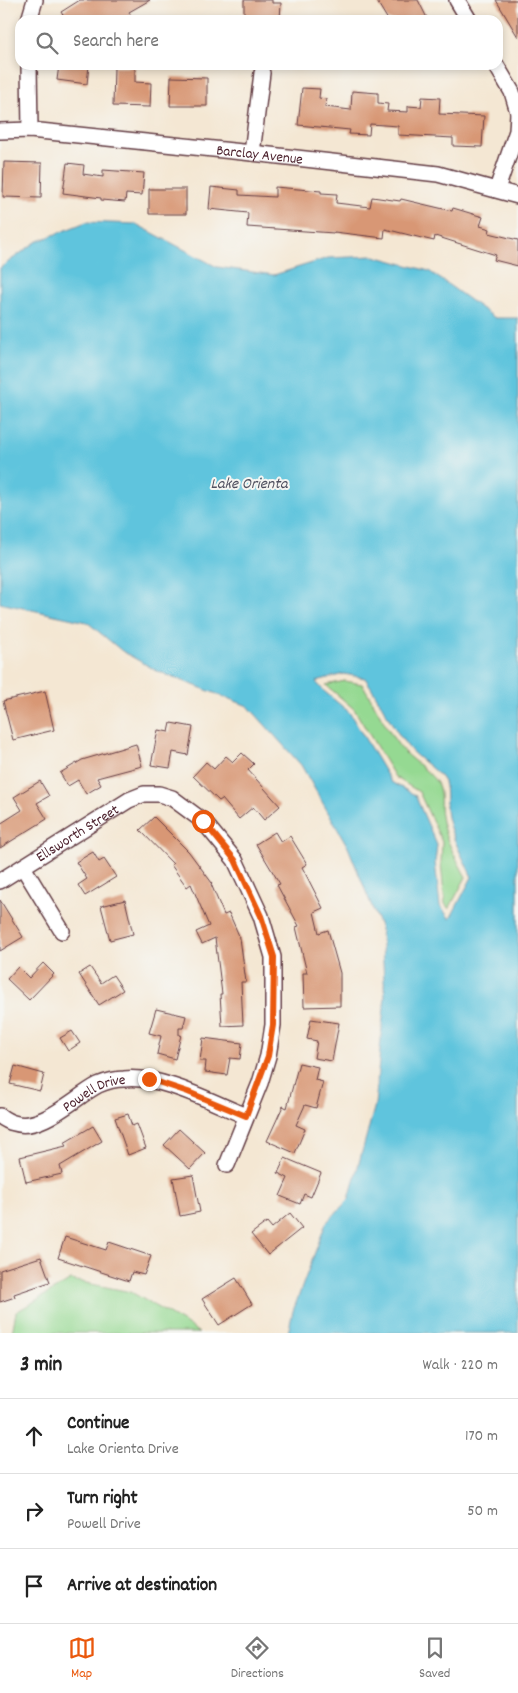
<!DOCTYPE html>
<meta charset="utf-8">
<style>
body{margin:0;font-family:Dekko,sans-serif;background:#f6f6f6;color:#222}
.stop{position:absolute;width:15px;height:15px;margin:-11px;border:4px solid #ea580c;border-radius:50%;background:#fff}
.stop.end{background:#ea580c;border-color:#fff;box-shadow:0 1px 5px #0008}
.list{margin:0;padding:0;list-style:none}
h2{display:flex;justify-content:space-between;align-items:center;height:65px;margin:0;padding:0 20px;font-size:21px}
h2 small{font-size:16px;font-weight:400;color:#767676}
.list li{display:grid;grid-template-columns:32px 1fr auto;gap:15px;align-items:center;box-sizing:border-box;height:75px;padding:0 20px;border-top:1px solid #e0e0e0}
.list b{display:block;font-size:19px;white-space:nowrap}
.list p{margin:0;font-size:16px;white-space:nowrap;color:#767676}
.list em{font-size:16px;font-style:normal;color:#767676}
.icon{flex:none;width:28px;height:28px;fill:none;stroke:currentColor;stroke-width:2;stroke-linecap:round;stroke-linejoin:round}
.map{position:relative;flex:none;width:518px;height:1333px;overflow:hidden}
.search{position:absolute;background:#fff;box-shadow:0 2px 8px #0003;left:15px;right:15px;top:15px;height:55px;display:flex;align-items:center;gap:12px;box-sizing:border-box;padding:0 18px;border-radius:15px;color:#767676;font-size:19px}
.sheet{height:290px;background:#fff}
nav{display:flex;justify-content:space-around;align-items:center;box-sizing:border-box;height:70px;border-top:1px solid #e0e0e0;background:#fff;font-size:14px;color:#767676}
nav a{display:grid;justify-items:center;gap:2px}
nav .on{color:#ea580c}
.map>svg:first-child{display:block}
.green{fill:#95d992;stroke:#707c5e}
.water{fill:#5fc4dd;stroke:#547284;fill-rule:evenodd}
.building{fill:#d89775}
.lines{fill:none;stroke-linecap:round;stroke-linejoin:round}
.street-casing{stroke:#643d44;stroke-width:18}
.street{stroke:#fff;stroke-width:15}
.route{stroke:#ea580c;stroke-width:6}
.labels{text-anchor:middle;stroke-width:4;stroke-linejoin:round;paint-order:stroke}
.street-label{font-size:15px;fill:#4a1f2b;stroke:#f6f6f2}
.water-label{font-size:16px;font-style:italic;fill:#505160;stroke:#f6f6f2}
</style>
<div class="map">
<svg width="518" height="1333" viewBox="0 0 518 1333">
<rect width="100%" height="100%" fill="#f6f6f2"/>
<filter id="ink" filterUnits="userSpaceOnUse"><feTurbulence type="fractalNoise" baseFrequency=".02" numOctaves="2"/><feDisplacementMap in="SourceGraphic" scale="10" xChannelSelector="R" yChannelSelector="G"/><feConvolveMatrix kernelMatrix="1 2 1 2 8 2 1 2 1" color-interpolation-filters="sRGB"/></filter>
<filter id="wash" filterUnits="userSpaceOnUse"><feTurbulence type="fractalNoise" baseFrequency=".0096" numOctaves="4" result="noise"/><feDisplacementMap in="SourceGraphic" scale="20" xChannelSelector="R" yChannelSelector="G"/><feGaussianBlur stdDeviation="1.12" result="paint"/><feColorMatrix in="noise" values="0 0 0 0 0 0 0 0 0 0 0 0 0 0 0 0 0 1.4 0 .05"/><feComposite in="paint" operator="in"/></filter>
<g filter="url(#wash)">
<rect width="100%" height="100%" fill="#f4e7d3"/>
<path class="green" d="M345,681L362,684C377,706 387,733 405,753C413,761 434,775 438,785C442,794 439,807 441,816C444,838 456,858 466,877L449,909L445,904L443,884L441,863L442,842L419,792L395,777L354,709L326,685Z
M71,1280L131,1292L191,1327L199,1333H12L16,1312Z"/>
<path class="water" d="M86,222L136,224L217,267L274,275L328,258L374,256L429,271L495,318H518V1333H288L293,1311L326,1223L349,1199L375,1105L385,996L381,929L348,847L301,765L248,706L157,671L122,651L87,622L0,603V268L36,242ZM344,674L365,678C381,701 391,726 408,747C416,758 439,771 444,782C447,791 445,807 447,817C452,838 463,858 472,877L450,919L440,906L435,862L437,845L415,795L391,782L349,712L325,692L316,682L320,680Z"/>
<g id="blocks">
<path class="building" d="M80,0H150L129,12L131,16L126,20H66L61,12Z
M244,0H272V3H281L280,20H244Z
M376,0H418L428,20H388Z
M496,0H518V37Z
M59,65H89L87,84L57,80Z
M114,67H135V82L151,83L150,107L113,106Z
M171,77L207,78V106H170Z
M302,88L320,89L319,98L326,99L325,107L351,110L352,91L378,93V103L388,104L387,111L408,112V106L421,107L422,97L440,98L439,114L484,116L482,147L453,146V138L398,135V126L370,124L369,135L349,134L350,130L298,125Z
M4,162L42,163L41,198L3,197Z
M67,163L84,165L83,174L103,177V170L144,173L142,195L126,194L125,202L101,200V198L63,193Z
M211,187L239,190V195L275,197V187L321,191V193L337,194L336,203L370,207L372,197L400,201L401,199L452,211L453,208L483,217L480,226L490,229L489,233L518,240V266L494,260L496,255L435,236L434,241L385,229L384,238L334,232V233L247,227L248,213L209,209Z
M149,189H186V214H149Z
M45,691L54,730L13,740L3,701Z
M171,723L193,727L188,755L173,752L170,768L151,765L158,730L169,732Z
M136,744L142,766L97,778L101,785L86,794L78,780L68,786L60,773L82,760Z
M242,753L254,764L248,770L280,806L264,820L253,807L239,819L222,799L219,801L193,776L206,762L214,769L226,756L233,762Z
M40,781L49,796L37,803L47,819L0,848V824L22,810L14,797Z
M154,817L189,852L212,883L211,884L224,915L229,913L240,938L246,982H241L243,1025L222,1026L220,994H222L215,938L202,944L196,932L209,926L191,884L187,887L171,865L173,864L140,830Z
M275,832L281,842L290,836L307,864L302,867L323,908L314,912L319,933L328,930L340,973V1006L304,1007L303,973H307L296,927L299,926L277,885L280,884L256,844Z
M93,852L99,862L104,859L116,877L85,896L78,885L87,879L76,862Z
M0,900L23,937L0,951Z
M125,900L133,934L110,940L101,906Z
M43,963L54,974L29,1000L7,979L18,967L29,978Z
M90,967L101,983L113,975L123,990L99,1005L79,974Z
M156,1009L186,1016L183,1028H179V1035H181L175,1059L157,1054L161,1036L149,1033Z
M311,1019L339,1023L332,1061L314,1058L317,1041L307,1039Z
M72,1031L80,1043L68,1051L60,1038Z
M203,1038L242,1043L240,1059L230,1058L227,1075L205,1072L206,1061H200Z
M299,1063L318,1067L315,1080L323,1082L316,1108L305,1105L296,1125L305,1129L295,1153L267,1141L283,1106L287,1108Z
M15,1066L44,1074L40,1091L10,1084Z
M128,1114L132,1126L137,1124L146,1148L128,1155L115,1118Z
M93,1126L102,1141L60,1166L62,1174L26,1182L20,1157L66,1146L64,1143Z
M179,1129L205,1153L190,1169L164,1145Z
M285,1158L321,1173L311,1197L304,1194L300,1204L280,1196L288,1178L278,1173Z
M193,1175L200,1212L180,1216L173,1178Z
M290,1213L302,1228L268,1255L251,1234L267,1222L272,1228Z
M65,1237L106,1250L109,1242L151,1256L144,1275L132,1272L129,1281L58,1258Z
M41,1257L50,1282L14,1294L15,1297L0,1302V1270Z
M236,1278L252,1304L219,1325L202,1299Z"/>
</g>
</g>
<g filter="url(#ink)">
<use href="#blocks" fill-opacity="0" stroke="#643d44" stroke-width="1"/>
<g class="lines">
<g class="street-casing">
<g id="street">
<path d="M457,0L469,20"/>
<path d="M29,20L35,0"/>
<path d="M29,65L30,130"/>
<path d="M496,65L512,92L518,112"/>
<path id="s1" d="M0,131L30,130L252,153L438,174L518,196"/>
<path d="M252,153L262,73"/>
<path d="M497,189L517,131L518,113"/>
<path d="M23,867L62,931"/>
<path id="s2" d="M0,881L129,800L144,794H159L172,798L203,821L235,860L261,916L273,957V1025L268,1056L260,1083L227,1165"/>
<path id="s3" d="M0,1116C4,1119 9,1122 14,1123C41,1132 75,1097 98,1085C105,1082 116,1079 124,1079C162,1075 211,1102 246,1116"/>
</g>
</g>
<use href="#street" class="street"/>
</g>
</g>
<g class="lines" filter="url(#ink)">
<path class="route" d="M149,1079L188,1092L246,1116L268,1056L273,1025L274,957L261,916L235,860L203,821"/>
</g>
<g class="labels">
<g class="street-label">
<text dy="5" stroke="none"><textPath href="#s1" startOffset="261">Barclay Avenue</textPath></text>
<text dy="5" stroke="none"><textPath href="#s2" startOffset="91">Ellsworth Street</textPath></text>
<text dy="5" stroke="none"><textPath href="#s3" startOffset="104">Powell Drive</textPath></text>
</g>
<g class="water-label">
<text x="249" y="488">Lake Orienta</text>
</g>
</g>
</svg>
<div class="stop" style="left:203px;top:821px"></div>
<div class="stop end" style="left:149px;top:1079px"></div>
<div class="search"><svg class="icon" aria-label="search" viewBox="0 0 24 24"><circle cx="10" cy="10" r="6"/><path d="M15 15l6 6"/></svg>Search here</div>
</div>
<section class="sheet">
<h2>3 min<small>Walk · 220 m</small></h2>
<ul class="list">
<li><svg class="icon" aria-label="ahead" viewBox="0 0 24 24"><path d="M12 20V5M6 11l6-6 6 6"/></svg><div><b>Continue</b><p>Lake Orienta Drive</p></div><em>170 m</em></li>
<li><svg class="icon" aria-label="right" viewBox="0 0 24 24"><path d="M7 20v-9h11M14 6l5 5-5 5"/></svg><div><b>Turn right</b><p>Powell Drive</p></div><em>50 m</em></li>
<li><svg class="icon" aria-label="arrive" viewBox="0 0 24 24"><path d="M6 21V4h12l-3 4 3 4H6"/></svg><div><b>Arrive at destination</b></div></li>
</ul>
</section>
<nav>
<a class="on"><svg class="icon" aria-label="map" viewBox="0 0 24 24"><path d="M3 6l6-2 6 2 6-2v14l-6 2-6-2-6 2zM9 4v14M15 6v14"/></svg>Map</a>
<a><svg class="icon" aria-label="directions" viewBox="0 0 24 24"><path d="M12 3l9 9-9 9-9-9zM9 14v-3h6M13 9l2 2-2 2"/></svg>Directions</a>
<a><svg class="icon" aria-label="saved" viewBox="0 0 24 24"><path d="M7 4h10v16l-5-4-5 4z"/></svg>Saved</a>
</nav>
